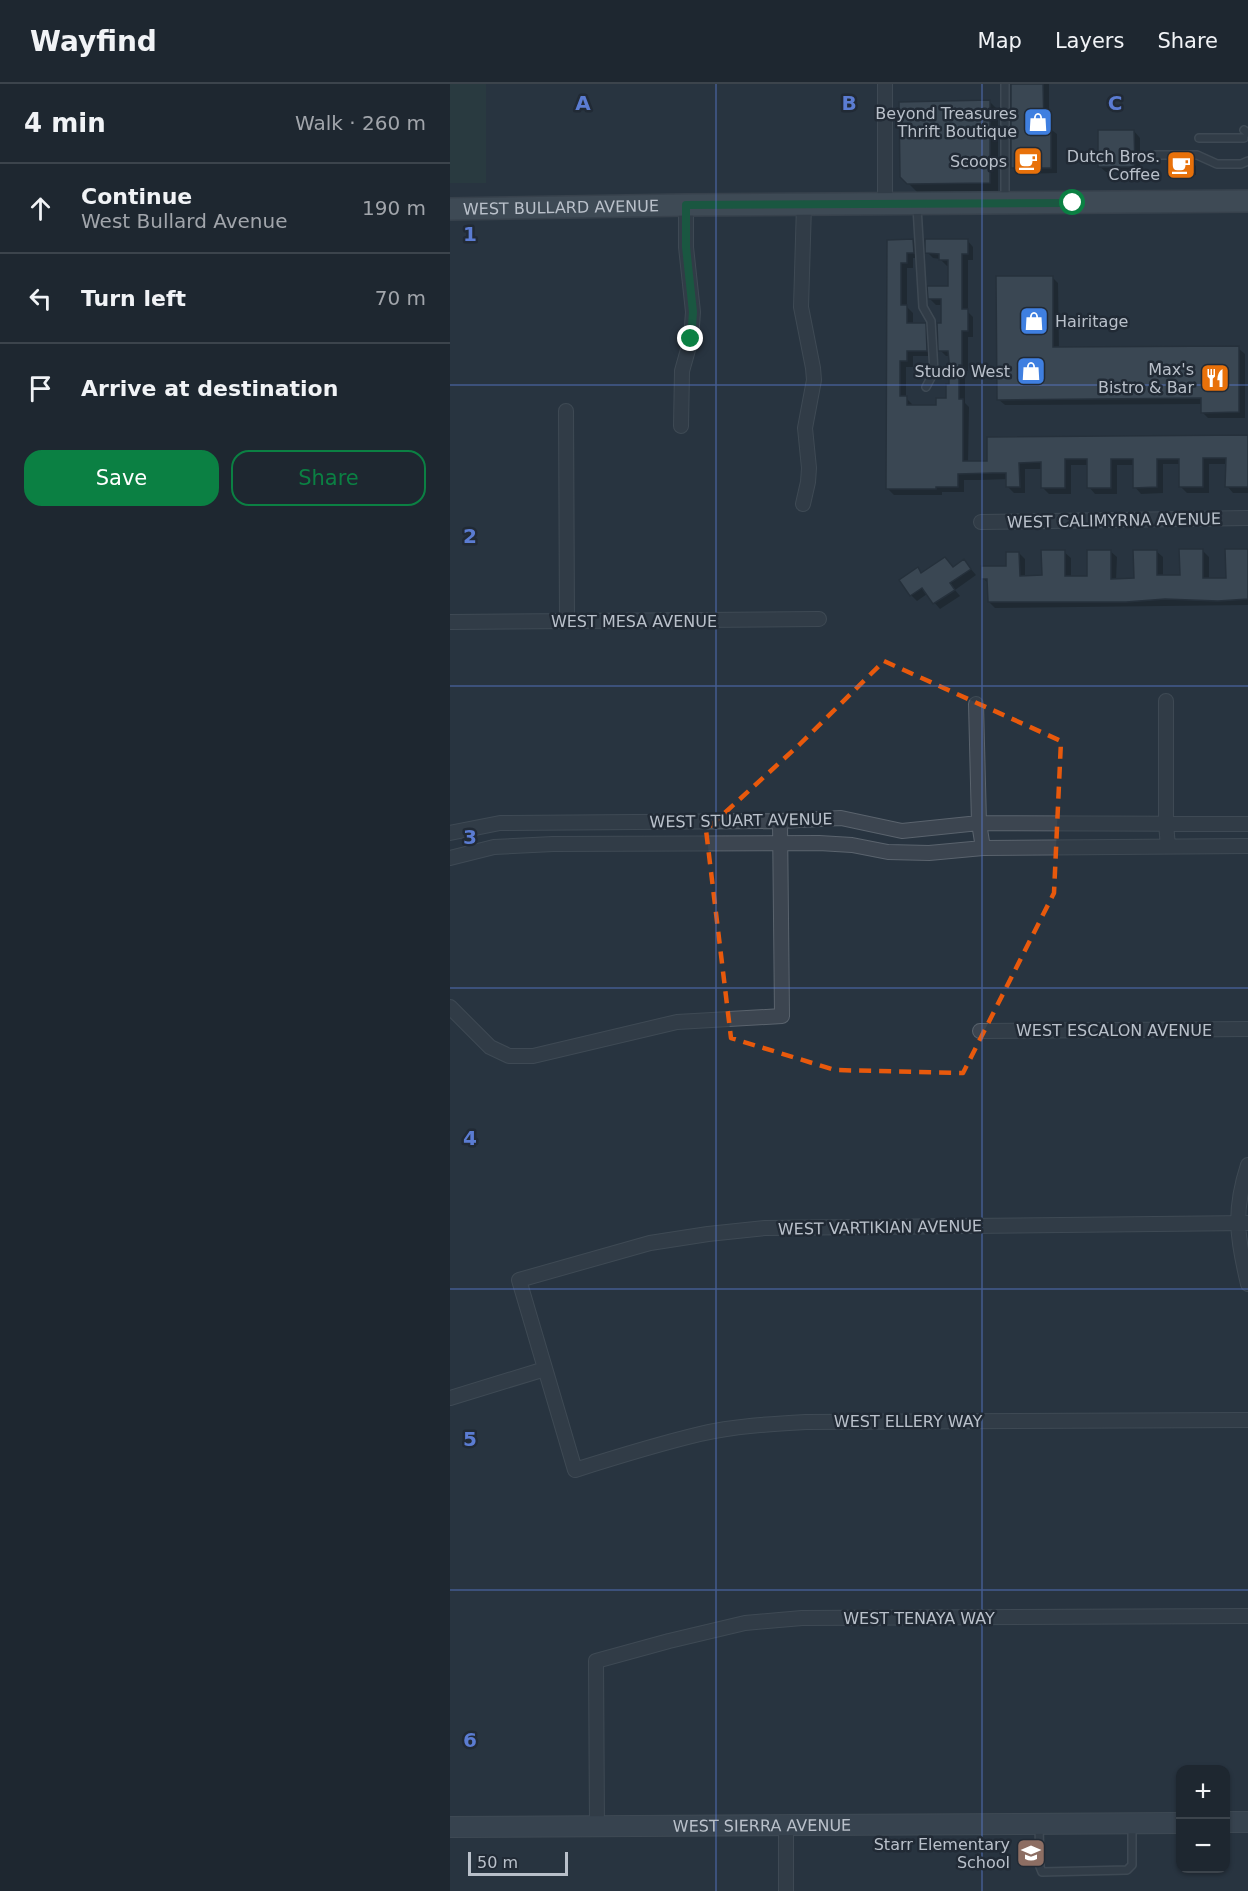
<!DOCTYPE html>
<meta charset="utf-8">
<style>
body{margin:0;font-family:"DejaVu Sans",sans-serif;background:#2b333c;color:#f1f3f6}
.controls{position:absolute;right:18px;bottom:18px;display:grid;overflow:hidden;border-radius:12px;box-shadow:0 2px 4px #0004}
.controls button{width:54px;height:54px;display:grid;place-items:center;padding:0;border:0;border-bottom:2px solid #3c444c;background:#1e2730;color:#f1f3f6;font:30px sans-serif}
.scale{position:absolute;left:18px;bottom:15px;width:100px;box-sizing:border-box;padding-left:6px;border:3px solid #b9c0ca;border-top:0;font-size:16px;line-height:21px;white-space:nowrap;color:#b9c0ca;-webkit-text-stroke:4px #212a35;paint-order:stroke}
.stop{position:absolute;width:18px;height:18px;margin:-14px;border:4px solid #0b8043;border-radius:50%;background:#fff}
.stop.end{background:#0b8043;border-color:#fff;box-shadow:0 2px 6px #0008}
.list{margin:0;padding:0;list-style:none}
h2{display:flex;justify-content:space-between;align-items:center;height:78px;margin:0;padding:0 24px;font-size:26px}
h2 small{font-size:20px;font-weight:400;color:#a1a5ab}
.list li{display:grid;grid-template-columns:39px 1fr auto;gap:18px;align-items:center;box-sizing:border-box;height:90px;padding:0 24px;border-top:2px solid #3c444c}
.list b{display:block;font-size:22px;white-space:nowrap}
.list p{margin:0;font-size:20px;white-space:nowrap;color:#a1a5ab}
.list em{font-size:20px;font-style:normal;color:#a1a5ab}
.actions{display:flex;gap:12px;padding:18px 24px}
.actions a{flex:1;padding:14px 0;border:2px solid #0b8043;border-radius:18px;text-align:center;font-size:21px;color:#0b8043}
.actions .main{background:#0b8043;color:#fff}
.icon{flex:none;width:33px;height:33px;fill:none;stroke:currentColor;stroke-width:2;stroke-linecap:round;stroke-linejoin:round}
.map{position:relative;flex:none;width:798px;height:1807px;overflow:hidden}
header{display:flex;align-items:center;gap:36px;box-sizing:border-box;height:84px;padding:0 30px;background:#1e2730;border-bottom:2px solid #3c444c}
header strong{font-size:28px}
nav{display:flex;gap:33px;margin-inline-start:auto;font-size:21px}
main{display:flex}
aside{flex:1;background:#1e2730}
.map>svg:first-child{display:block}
.green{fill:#2b4142}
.shadow{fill:#0007}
.building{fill:#515d6a;stroke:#232c37;stroke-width:1.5}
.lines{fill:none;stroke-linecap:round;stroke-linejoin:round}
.lane-casing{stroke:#5a636d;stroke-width:10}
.street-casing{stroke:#5a636d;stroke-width:16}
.secondary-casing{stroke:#5a636d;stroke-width:22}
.primary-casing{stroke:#49515c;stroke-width:24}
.lane{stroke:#3c4550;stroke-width:7}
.street{stroke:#3c4550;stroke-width:14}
.secondary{stroke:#4a5562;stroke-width:20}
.primary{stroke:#5a646f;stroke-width:21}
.route{stroke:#0b8043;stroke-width:8}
.marked{fill:none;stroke:#e8590c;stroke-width:4.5;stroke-dasharray:12 8;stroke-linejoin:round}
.grid{fill:none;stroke:#5b7cd2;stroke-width:1.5;stroke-opacity:0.55}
.labels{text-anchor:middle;stroke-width:5;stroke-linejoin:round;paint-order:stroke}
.poi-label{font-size:16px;fill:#b9c0ca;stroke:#212a35;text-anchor:end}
.street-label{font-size:16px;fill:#b9c0ca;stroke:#212a35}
.grid-label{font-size:20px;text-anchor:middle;font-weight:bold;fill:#5b7cd2;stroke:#212a35;stroke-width:5;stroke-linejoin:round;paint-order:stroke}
</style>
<header>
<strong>Wayfind</strong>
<nav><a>Map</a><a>Layers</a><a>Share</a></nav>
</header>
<main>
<aside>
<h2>4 min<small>Walk · 260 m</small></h2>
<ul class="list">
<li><svg class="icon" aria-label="ahead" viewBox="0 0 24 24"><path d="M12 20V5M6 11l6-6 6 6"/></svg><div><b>Continue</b><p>West Bullard Avenue</p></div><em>190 m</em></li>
<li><svg class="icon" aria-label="left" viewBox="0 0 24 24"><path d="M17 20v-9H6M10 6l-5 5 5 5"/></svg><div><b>Turn left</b></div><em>70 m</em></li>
<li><svg class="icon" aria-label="arrive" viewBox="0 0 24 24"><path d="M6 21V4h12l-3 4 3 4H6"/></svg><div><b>Arrive at destination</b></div></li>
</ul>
<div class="actions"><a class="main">Save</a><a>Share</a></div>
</aside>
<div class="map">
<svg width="798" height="1807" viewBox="0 0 798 1807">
<rect width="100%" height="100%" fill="#283440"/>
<path class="green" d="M0,0H36V99H0Z"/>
<path class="shadow" d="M562,0H599V44L607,50V89L569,90L562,83Z
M540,18L548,26V107L467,108L451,92Z
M684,47L690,54V88H656L649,82Z
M742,78L746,82V91H724L720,87Z
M517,156L523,163V176H518V228L523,233V253H518V287H515V319L519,323L518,378H539L798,353V409H783L777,402V380H759V409H737L731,403V380H713V409L691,410L685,403V381H667V410H645L639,403V381H621V410H599L593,404V385H575V409H564L558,403V395L530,396H514V408H492V411H444L438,405V157H463L469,164L470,174H463V184H457V223L463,229V241H475L481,248L483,272H463V283H456V314L462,320V322H487L497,316L500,301V272H496L490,266L493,221H486L480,215L499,203V182H497L490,175L483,174L477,168Z
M602,193L608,199L609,265L788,264L795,270V334H758L752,328V320L555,321L548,315Z
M798,466V521L545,524L539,518V500L533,494L558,483L569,469L575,475V493H593L614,468L621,474V493H639L660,467L667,473L666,496H685L706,467L713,473V493H731L753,467L759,473V496H777Z
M495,474L504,484L514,477L526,491L505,506L510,512L490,525L477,510L467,517L461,511L472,490Z"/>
<path class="building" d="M561,0H593L594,42H601V84H561Z
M540,16V99L457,100L450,93L449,18Z
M648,46H684L685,83H648Z
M719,77H743V88L719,87Z
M463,155L464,169H457V179H451V221H457V239H476L477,267H457V277H450V312H457V321H486V314H496V300H499V277L498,267H488L487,239H491V215H478L477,202H498V176H489V170L475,169V155H518V170H512V225H518V247H512V281H509V315H513V377H537V353L798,351V403H775L776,374H753V403H729V375H707V403L683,404V375H661V404H637V375H615V404H591V378L569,379L570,403H556V389H543L508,390V403H486V405H436L437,156Z
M546,192H603V263L789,262V328L751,329V314L547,316Z
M729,465H753V494H776L775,465H798V515L768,517L715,515L676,518H538L537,495H531V482H556V468H569L570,492L592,491L591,466H615V492H637V466H661V495L684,494L683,466H707V491H730Z
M495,473L503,483L514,475L521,485L500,499L505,506L483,520L472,504L460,512L449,496L468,483L471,489Z"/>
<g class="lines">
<g class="lane-casing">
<path id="lane" d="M555,0V117
M794,46L798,49
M749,54H794
M706,71H747L767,80H791L798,77
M467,123L473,223L481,237L484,288L476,303
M589,1742L590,1783L592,1788L677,1786L682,1781V1741"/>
</g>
<g class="street-casing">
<path id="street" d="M435,120V0
M116,327L117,537
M231,342L232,287L241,255L243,228L236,163V121
M353,420L358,398L359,384L355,344L364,296L363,284L351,223L354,121
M531,438L798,434
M0,538L369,535
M716,617V740L718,762
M526,620L529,739L533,764
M0,749L50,739L330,737L391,734L452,747L529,739L798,740
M0,774L44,763L103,760L369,759L402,761L438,768L479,769L533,764L798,762
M0,923L40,963L59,972H83L227,938L332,932L330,737
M530,947L798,945
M798,1081C783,1127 787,1154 798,1200
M798,1139L315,1144L258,1150L200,1159L69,1196L125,1386C166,1373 208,1360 250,1350C284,1342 320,1340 356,1338L798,1336
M0,1314L95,1285
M336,1742V1807
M147,1743L146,1577L219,1557L295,1539L352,1534L798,1532"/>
</g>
<g class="secondary-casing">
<g id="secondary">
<path d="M776,1738H798"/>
<path id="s1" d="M0,1743L730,1739"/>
</g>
</g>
<g class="primary-casing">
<g id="primary">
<path id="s2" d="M0,125L236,121L798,117"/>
</g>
</g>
<use href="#lane" class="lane"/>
<use href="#street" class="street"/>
<use href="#secondary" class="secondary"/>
<use href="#primary" class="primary"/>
</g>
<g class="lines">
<path class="route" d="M241,255L243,228L236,163V121L623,119"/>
</g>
<path d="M0 0H798V1807H0ZM434,577L611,657L604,809L513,989L385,986L281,954L256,746L349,661Z" fill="#283440" fill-opacity=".55" fill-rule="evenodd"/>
<path class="marked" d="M434,577L611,657L604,809L513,989L385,986L281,954L256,746L349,661Z"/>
<path class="grid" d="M266,0V1807M532,0V1807M0,301H798M0,602H798M0,904H798M0,1205H798M0,1506H798"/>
<defs>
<g id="shop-square" transform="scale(1.5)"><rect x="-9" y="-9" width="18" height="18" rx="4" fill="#3f7fe0" stroke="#212a35"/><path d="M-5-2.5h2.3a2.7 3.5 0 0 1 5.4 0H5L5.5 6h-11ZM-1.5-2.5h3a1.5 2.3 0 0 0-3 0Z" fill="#fff"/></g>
<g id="cafe-square" transform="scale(1.5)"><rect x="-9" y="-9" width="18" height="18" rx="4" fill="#e8710a" stroke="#212a35"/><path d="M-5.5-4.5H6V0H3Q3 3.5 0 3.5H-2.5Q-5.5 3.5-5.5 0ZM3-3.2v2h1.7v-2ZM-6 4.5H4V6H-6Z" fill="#fff"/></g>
<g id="restaurant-square" transform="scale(1.5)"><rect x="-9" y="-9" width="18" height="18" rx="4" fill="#e8710a" stroke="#212a35"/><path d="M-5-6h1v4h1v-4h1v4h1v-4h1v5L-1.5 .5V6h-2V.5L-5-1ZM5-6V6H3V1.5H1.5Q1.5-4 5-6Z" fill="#fff"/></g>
<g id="school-square" transform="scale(1.5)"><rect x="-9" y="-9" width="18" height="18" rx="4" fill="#8d6e63" stroke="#212a35"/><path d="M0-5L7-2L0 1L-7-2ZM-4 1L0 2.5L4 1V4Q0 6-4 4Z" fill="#fff"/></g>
</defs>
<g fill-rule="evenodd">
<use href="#shop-square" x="588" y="38"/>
<use href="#cafe-square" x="578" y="77"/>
<use href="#cafe-square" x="731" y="81"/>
<use href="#shop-square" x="584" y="237"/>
<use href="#shop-square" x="581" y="287"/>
<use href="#restaurant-square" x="765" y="294"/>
<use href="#school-square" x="581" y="1769"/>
</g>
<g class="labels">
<g class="poi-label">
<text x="567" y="35">Beyond Treasures<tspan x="567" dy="18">Thrift Boutique</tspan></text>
<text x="710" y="78">Dutch Bros.<tspan x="710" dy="18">Coffee</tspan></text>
<text x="557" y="83">Scoops</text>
<text x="605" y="243" text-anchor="start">Hairitage</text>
<text x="744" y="291">Max's<tspan x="744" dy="18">Bistro &amp; Bar</tspan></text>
<text x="560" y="293">Studio West</text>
<text x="560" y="1766">Starr Elementary<tspan x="560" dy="18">School</tspan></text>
</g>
<g class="street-label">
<text dy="6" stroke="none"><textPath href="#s2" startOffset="111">WEST BULLARD AVENUE</textPath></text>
<text transform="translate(664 436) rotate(-1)" y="6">WEST CALIMYRNA AVENUE</text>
<text x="184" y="543">WEST MESA AVENUE</text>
<text transform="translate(291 736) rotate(-1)" y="6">WEST STUART AVENUE</text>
<text x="664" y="952">WEST ESCALON AVENUE</text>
<text transform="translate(430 1143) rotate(-1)" y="6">WEST VARTIKIAN AVENUE</text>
<text x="458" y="1343">WEST ELLERY WAY</text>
<text x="469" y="1540">WEST TENAYA WAY</text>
<text dy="6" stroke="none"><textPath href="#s1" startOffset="312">WEST SIERRA AVENUE</textPath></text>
</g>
</g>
<g class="grid-label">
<text x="133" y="26">A</text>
<text x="399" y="26">B</text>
<text x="665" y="26">C</text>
<text x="20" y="157">1</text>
<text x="20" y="459">2</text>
<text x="20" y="760">3</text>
<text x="20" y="1061">4</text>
<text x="20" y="1362">5</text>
<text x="20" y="1663">6</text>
</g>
</svg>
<div class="controls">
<button>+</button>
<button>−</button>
</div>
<div class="scale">50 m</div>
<div class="stop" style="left:623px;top:119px"></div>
<div class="stop end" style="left:241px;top:255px"></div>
</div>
</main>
